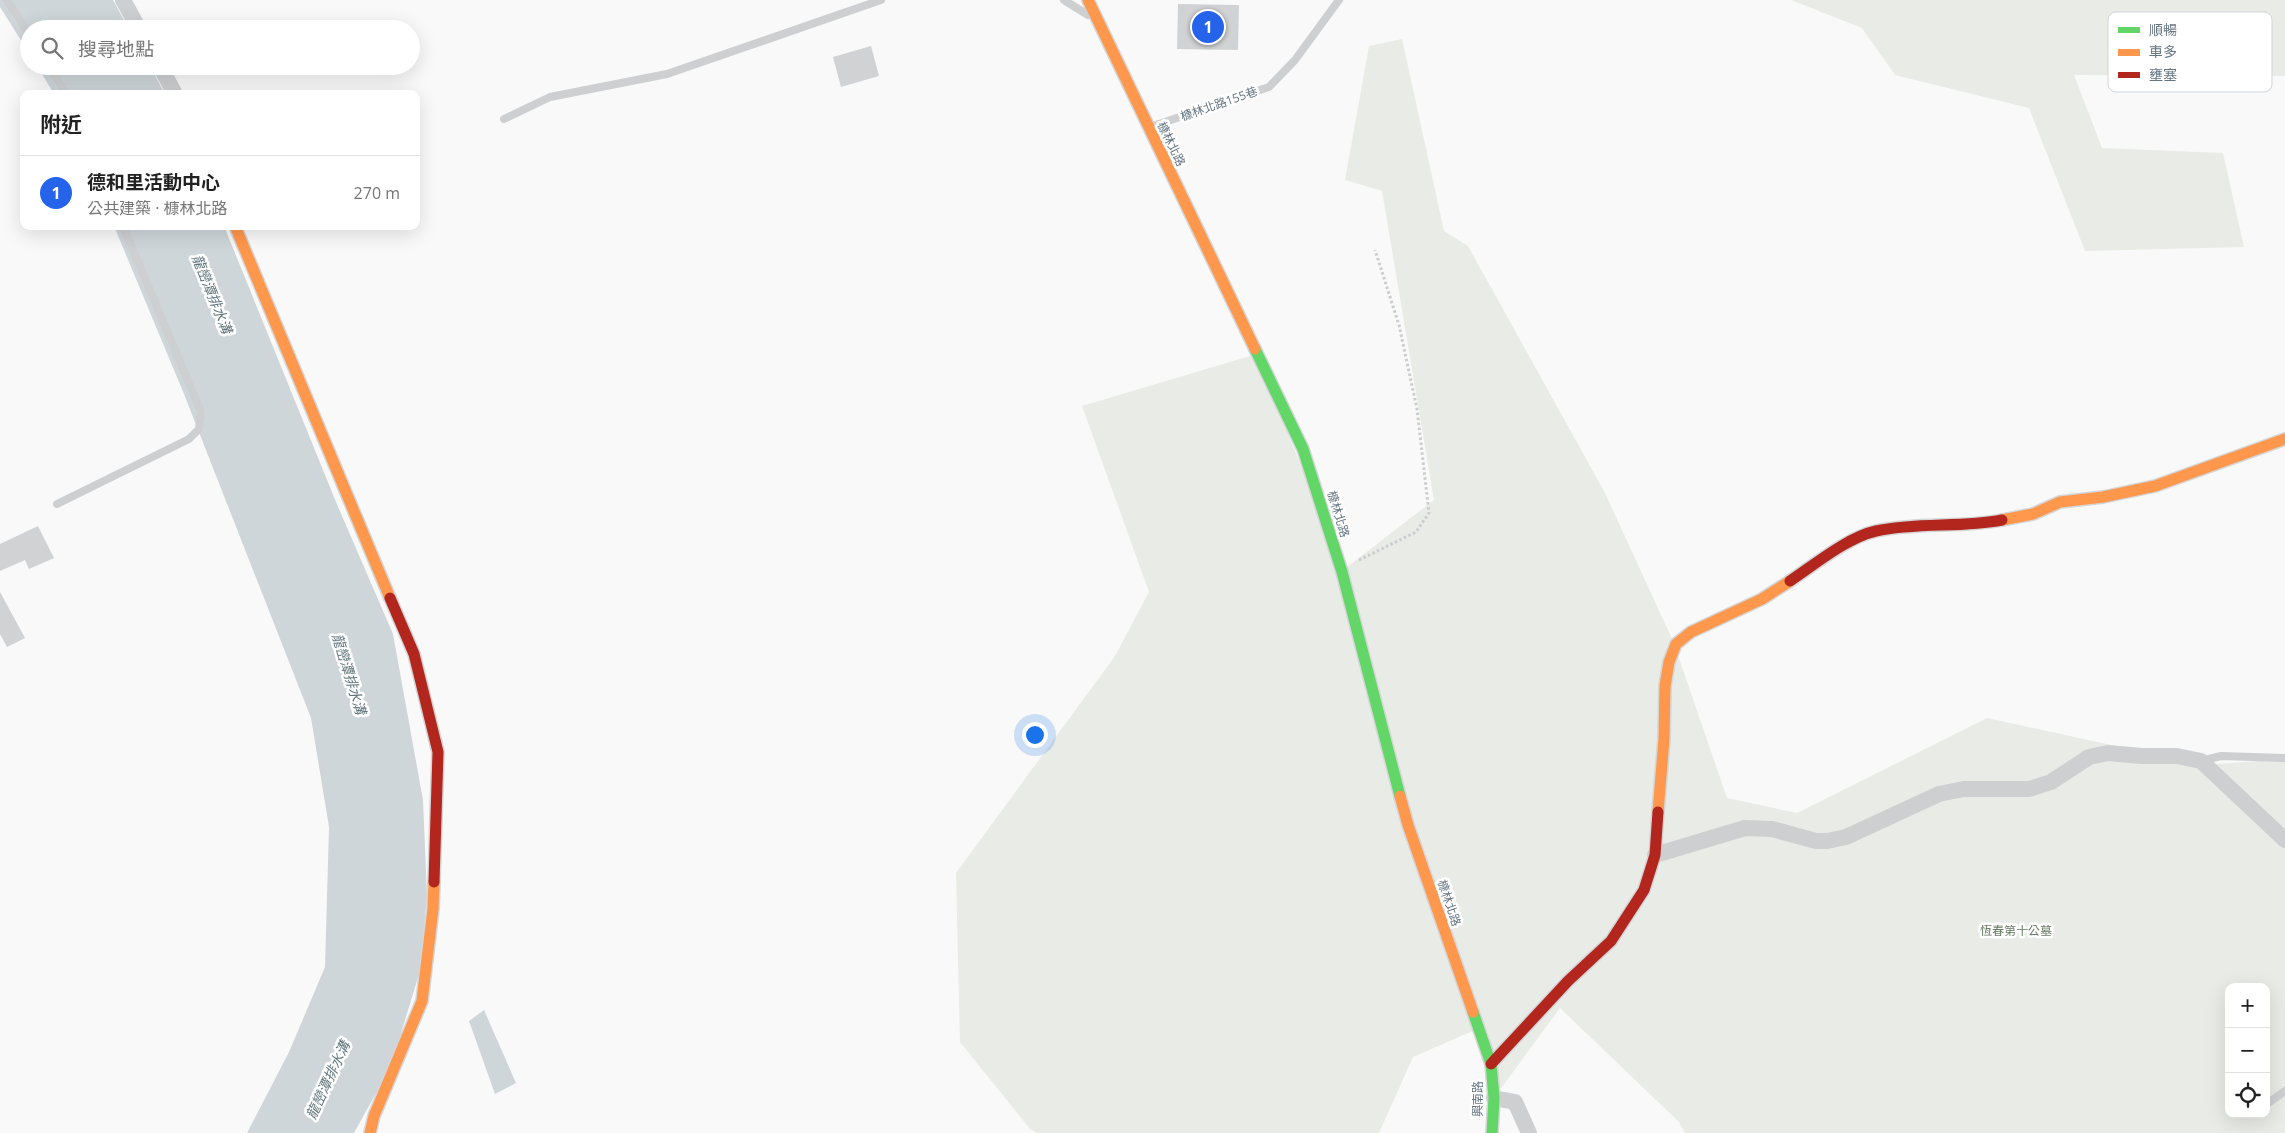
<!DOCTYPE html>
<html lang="zh-TW">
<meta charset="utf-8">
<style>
body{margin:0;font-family:"Open Sans","Noto Sans TC",sans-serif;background:#f6f6f6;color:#222}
.controls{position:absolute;right:15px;bottom:15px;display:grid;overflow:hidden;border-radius:10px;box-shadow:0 5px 20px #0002}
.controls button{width:45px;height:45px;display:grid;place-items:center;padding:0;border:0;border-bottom:1px solid #e0e0e0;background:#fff;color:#222;font:25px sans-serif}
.you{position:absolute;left:1034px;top:734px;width:18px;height:18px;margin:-12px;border:4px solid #fff;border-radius:50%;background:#1a73e8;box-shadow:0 0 0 8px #1a73e833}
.badge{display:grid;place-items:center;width:32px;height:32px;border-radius:50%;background:#2563eb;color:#fff;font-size:16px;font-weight:700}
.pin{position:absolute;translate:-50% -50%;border:2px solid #fff;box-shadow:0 1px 5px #0006}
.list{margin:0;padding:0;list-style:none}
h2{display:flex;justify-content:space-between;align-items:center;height:65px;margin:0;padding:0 20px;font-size:21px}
h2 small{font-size:16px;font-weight:400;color:#767676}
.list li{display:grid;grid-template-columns:32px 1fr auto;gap:15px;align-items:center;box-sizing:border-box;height:75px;padding:0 20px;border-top:1px solid #e0e0e0}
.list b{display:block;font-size:19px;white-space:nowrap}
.list p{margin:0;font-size:16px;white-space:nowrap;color:#767676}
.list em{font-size:16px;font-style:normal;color:#767676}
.icon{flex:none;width:28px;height:28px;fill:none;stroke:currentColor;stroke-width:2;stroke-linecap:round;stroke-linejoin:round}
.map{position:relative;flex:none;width:2285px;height:1133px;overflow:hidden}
.search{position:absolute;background:#fff;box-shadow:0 5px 20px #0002;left:20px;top:20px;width:400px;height:55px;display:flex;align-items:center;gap:12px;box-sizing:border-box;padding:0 18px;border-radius:28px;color:#767676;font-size:19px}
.panel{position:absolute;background:#fff;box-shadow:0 5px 20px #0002;left:20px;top:90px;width:400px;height:140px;border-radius:10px}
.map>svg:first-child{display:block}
.green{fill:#e8ebe6;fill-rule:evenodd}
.water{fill:#ced6d9}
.building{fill:#d0d2d3}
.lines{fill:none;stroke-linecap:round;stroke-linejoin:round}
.fast-casing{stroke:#d5d6d7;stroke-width:14}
.slow-casing{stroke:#d5d6d7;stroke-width:14}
.jam-casing{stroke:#d5d6d7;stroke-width:14}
.path{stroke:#cbcccd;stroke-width:3;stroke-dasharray:2.5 2.5;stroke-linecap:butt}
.lane{stroke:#cecfd0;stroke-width:8}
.street{stroke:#cecfd0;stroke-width:16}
.fast{stroke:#63d668;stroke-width:11}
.slow{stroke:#ff974d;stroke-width:11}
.jam{stroke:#b3261e;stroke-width:11}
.labels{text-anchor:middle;stroke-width:5;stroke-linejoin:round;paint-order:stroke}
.street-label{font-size:12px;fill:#657683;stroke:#fff}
.park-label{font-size:12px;fill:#687a64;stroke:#fff}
.water-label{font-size:14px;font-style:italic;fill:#60757c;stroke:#fff}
.key{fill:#fff;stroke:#d1d6da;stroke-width:1}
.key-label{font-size:14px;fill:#657683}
</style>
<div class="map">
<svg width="2285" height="1133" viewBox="0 0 2285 1133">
<rect width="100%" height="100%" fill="#f9f9f9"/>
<path class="green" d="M1791,0H2285V76L2074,75L2102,148L2223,153L2244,247L2085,251L2029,108L1895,75L1862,28Z
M1402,39L1444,231L1468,246L1605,493L1673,641L1727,798L1797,813L1987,718L2203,765L2285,759V1133H1685L1679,1122L1560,1008L1494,1098L1475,1030L1413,1057L1379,1133H1037L1030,1129L960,1042L956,873L1115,656L1149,592L1082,406L1257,354L1342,571L1434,500L1382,191L1345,180L1369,46ZM2229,987H2266V1114H2229Z"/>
<path class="water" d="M0,0H113L129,29H29V53L0,7Z
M37,66H150L165,94H54Z
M114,226H224L336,502L393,634L423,800L427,896L420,971L391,1066L354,1133H247L289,1052L325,967L329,827L311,718L184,394Z
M484,1010L516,1083L495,1094L469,1021Z"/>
<path class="building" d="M1178,4L1239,5L1238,50L1177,49Z
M871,46L879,76L841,87L833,57Z
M38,526L54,558L29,569L25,560L0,571V544Z
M0,592L25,638L7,647L0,634Z"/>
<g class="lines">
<g class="fast-casing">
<path id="fast" d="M1255,349L1303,449L1342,572L1400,796
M1473,1012L1491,1064L1494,1098L1492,1133"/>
</g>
<g class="slow-casing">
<path id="slow" d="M1088,0L1255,349
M235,226L390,598
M2002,520L2033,514L2060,502L2103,497L2155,486L2285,439
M1400,796L1408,825L1473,1012
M1658,812L1664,739L1665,686L1669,662L1676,644L1691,632L1762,599L1790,581
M370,1133L374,1116L422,1001L433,909L434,882"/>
</g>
<g class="jam-casing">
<path id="jam" d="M1790,581C1814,565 1848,537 1876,531C1918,522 1961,528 2002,520
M390,598L414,654L438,752L434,882
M1491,1064L1568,981L1611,941L1644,890L1655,855L1658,812"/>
</g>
<path class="path" d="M1359,560L1416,532L1429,513L1417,409L1399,325L1375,250"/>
<path class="lane" d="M7,0L29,34
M1064,0L1088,15
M49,66L66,94
M504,119L550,97L667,74L881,0
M1150,127L1269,87L1295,60L1339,0
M57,504L189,439L199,429L201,412L123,226
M2201,761L2221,756L2285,758
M2268,1103L2285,1091"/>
<path class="street" d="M123,0L139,29
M160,66L175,94
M1655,855L1745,828L1772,829L1816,841H1827L1846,837L1939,794L1964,789H2029L2051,782L2089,757L2108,753L2142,756H2177L2201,761L2285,840
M1494,1098L1515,1102L1529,1133"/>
<use href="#fast" class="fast"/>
<use href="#slow" class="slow"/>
<use href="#jam" class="jam"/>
</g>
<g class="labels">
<g class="street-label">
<text transform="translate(1219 104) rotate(-19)" y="4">槺林北路155巷</text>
<text transform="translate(1171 144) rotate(64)" y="4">槺林北路</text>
<text transform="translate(1338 514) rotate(73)" y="4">槺林北路</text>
<text transform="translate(1449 903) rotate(71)" y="4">槺林北路</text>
<text transform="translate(1478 1099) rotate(-90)" y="4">興南路</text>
</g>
<g class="park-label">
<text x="2016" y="935">恆春第十公墓</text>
</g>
<g class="water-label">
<text transform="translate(212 294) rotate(68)" y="5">龍巒潭排水溝</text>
<text transform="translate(349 674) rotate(73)" y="5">龍巒潭排水溝</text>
<text transform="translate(328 1080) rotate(-65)" y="5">龍巒潭排水溝</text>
</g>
</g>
<rect x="2108" y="12" width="164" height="80" rx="8" class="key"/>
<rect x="2118" y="27" width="22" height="6" fill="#63d668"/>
<rect x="2118" y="49" width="22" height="7" fill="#ff974d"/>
<rect x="2118" y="72" width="22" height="6" fill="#b3261e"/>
<g class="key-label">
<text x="2149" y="35">順暢</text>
<text x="2149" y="57">車多</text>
<text x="2149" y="80">壅塞</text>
</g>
</svg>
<div class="controls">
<button>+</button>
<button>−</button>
<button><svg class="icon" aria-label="locate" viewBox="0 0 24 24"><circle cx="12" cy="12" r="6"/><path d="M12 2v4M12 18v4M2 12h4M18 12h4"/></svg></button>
</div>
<div class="you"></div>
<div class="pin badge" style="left:1208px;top:27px">1</div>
<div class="search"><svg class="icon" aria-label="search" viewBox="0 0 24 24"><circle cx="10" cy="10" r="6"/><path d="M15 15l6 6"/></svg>搜尋地點</div>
<section class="panel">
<h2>附近<small></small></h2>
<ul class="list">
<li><span class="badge">1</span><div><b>德和里活動中心</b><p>公共建築 · 槺林北路</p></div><em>270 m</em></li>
</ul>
</section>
</div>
